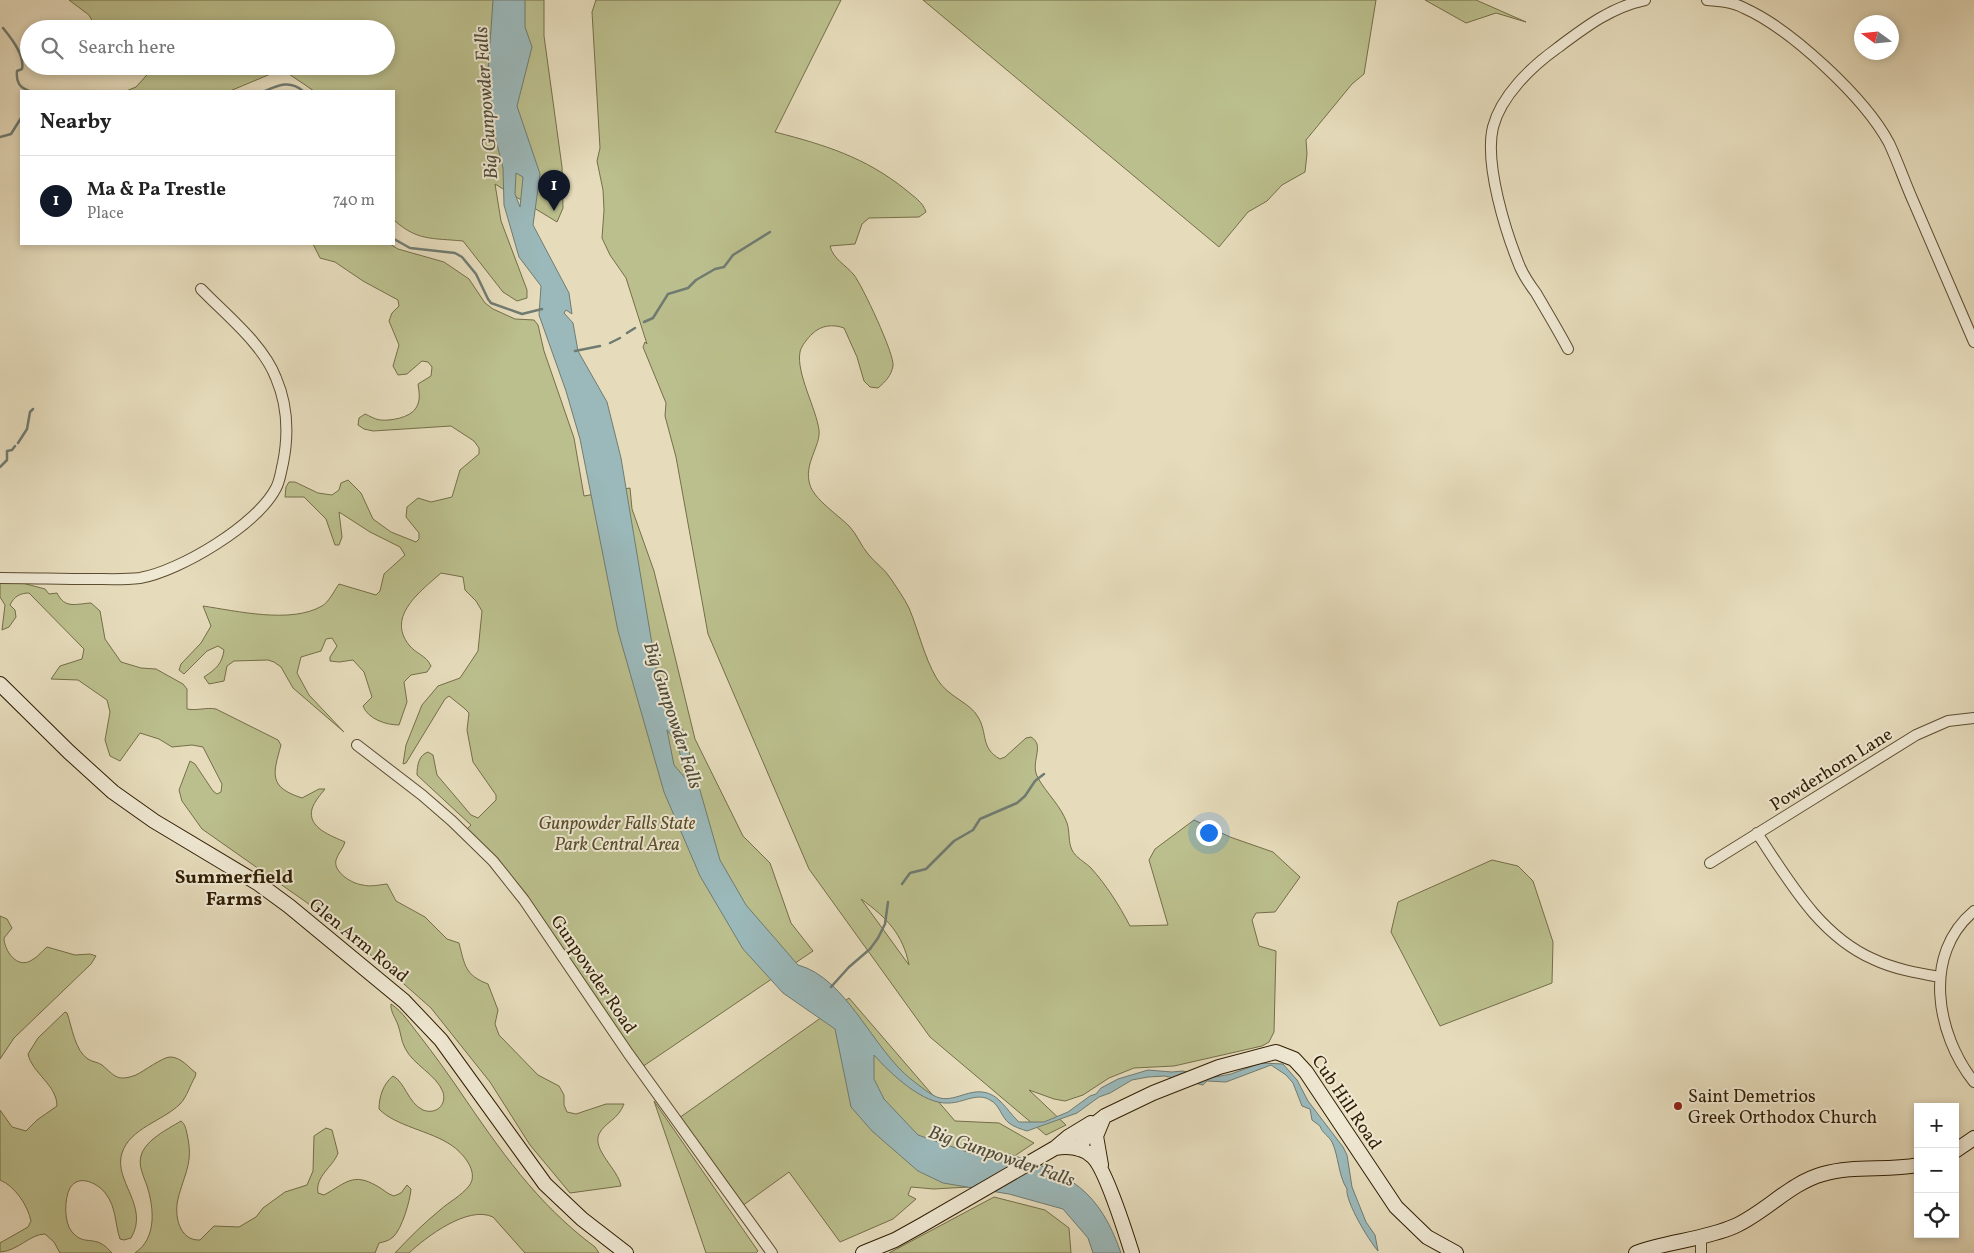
<!DOCTYPE html>
<meta charset="utf-8">
<style>
body{margin:0;font-family:Vollkorn,serif;background:#f6f6f6;color:#222}
.controls{position:absolute;right:15px;bottom:15px;display:grid;overflow:hidden;border-radius:0px;box-shadow:0 2px 8px #0003}
.controls button{width:45px;height:45px;display:grid;place-items:center;padding:0;border:0;border-bottom:1px solid #e0e0e0;background:#fff;color:#222;font:25px sans-serif}
.compass{position:absolute;left:1854px;top:15px;width:45px;height:45px;border-radius:50%;background:#fff;box-shadow:0 2px 8px #0003;rotate:285deg}
.you{position:absolute;left:1208px;top:832px;width:18px;height:18px;margin:-12px;border:4px solid #fff;border-radius:50%;background:#1a73e8;box-shadow:0 0 0 8px #1a73e833}
.badge{display:grid;place-items:center;width:32px;height:32px;border-radius:50%;background:#111827;color:#fff;font-size:16px;font-weight:700}
.pin{position:absolute;translate:-50% -41px;filter:drop-shadow(0 1px 2px #0008)}
.pin::after{content:'';position:absolute;top:26px;width:18px;height:15px;background:inherit;clip-path:polygon(0 0,100% 0,50% 100%)}
.list{margin:0;padding:0;list-style:none}
h2{display:flex;justify-content:space-between;align-items:center;height:65px;margin:0;padding:0 20px;font-size:21px}
h2 small{font-size:16px;font-weight:400;color:#767676}
.list li{display:grid;grid-template-columns:32px 1fr auto;gap:15px;align-items:center;box-sizing:border-box;height:90px;padding:0 20px;border-top:1px solid #e0e0e0}
.list b{display:block;font-size:19px;white-space:nowrap}
.list p{margin:0;font-size:16px;white-space:nowrap;color:#767676}
.list em{font-size:16px;font-style:normal;color:#767676}
.icon{flex:none;width:28px;height:28px;fill:none;stroke:currentColor;stroke-width:2;stroke-linecap:round;stroke-linejoin:round}
.map{position:relative;flex:none;width:1974px;height:1253px;overflow:hidden}
.search{position:absolute;background:#fff;box-shadow:0 2px 8px #0003;left:20px;top:20px;width:375px;height:55px;display:flex;align-items:center;gap:12px;box-sizing:border-box;padding:0 18px;border-radius:28px;color:#767676;font-size:19px}
.panel{position:absolute;background:#fff;box-shadow:0 2px 8px #0003;left:20px;top:90px;width:375px;height:155px;border-radius:0px}
.map>svg:first-child{display:block}
.green{fill:#bbbf8d;stroke:#756e48;fill-rule:evenodd}
.water{fill:#9bb9bb;stroke:#707b71;fill-rule:evenodd}
.lines{fill:none;stroke-linecap:round;stroke-linejoin:round}
.stream{stroke:#707b71;stroke-width:2.5}
.street-casing{stroke:#5d4d30;stroke-width:12}
.secondary-casing{stroke:#2f1d02;stroke-width:16}
.street{stroke:#efe8d3;stroke-width:10}
.secondary{stroke:#efe8d3;stroke-width:14}
.poi-dot{fill:#8f2418;stroke:#efe8d3;stroke-width:2}
.labels{text-anchor:middle;stroke-width:4;stroke-linejoin:round;paint-order:stroke}
.street-label{font-size:18px;fill:#2f1d02;stroke:#efe8d3}
.park-label{font-size:18px;font-style:italic;fill:#594e2c;stroke:#efe8d3}
.poi-label{font-size:18px;fill:#2f1d02;stroke:#efe8d3;text-anchor:start}
.water-label{font-size:19px;font-style:italic;fill:#4f4c3a;stroke:#efe8d3}
.neighbourhood-label{font-size:19px;font-weight:bold;fill:#2f1d02;stroke:#efe8d3}
</style>
<div class="map">
<svg width="1974" height="1253" viewBox="0 0 1974 1253">
<rect width="100%" height="100%" fill="#e6dcbc"/>
<filter id="stains"><feTurbulence type="fractalNoise" baseFrequency=".004" numOctaves="4"/><feColorMatrix values="0 0 0 0 .2 0 0 0 0 .09 0 0 0 0 .02 0 0 0 .5 -.17"/></filter>
<radialGradient id="worn" r=".72"><stop offset=".6" stop-color="#630" stop-opacity="0"/><stop offset="1" stop-color="#630" stop-opacity=".3"/></radialGradient>
<path class="green" d="M69,0H544V36L562,167L563,208L557,222L495,184L501,221L527,290V298L517,301L503,292L463,241C432,238 417,241 394,220V91H314L289,74L281,72L273,73L230,91H126L136,87L155,66H386V29H135L130,27L127,29H97L89,15Z
M596,0H841L775,132C825,145 865,157 906,190C914,197 923,202 926,212L919,217L869,218L862,224L855,244L830,246C833,259 846,265 854,275C862,285 895,355 893,366C891,376 886,381 878,388L870,387L864,381L857,357L844,328C833,324 821,325 812,334C808,338 801,346 800,352C796,373 816,408 819,430C821,446 803,464 810,485C814,499 838,515 849,526C857,534 861,546 868,554C875,563 885,569 891,579C897,588 904,598 909,608C919,632 924,657 937,679C948,697 971,703 978,717C988,733 980,748 1000,759L1005,757L1026,738L1031,737C1046,746 1029,762 1038,778C1047,794 1061,806 1067,823C1070,832 1068,842 1072,850C1075,857 1086,863 1091,868C1107,886 1119,905 1130,926L1168,925L1149,860L1155,849L1194,820L1230,837L1273,852L1300,877L1275,912L1256,913L1252,920L1259,946L1276,951L1274,1032L1269,1042L1262,1046L1174,1066L1134,1068L1109,1078L1083,1095L1065,1101L1054,1099L1029,1090L1066,1125L1046,1135L930,1037L809,869L708,634L676,457L665,416L666,403L643,347L645,342L647,344L626,278L610,255L602,238L604,210L603,190L597,161L600,148L592,12ZM861,899C886,917 903,934 909,965Z
M923,0H1376L1364,74L1352,84L1306,140L1307,154L1305,172L1282,185L1267,201L1248,212L1219,247Z
M1425,0H1476L1526,22L1496,13L1466,23Z
M313,244H390L398,249L444,262L469,279L485,303L493,309L515,319L534,320L538,325L544,351L574,438L584,496L630,488L632,509L654,571L695,739L743,836L770,863L791,923L813,951L642,1067L466,830L471,825L417,775C417,765 419,755 428,752L433,755L437,775L471,815L478,818L496,800V795L473,762L467,730L469,713L464,708L449,696L445,699L406,763L403,764L406,745L422,705L438,686L460,678L478,651L482,611L476,601L465,590L463,577L441,573C421,591 386,616 409,645C416,654 426,655 431,666L427,672L411,675L404,682L407,702L399,725C386,725 368,719 363,706L372,697L364,672L353,660L339,662L330,661V657L337,646L332,638L326,639L321,651L301,657L297,673L309,695L344,732L293,688L281,667L274,662L268,660L234,661L227,666L224,681L209,684L204,677C216,669 222,664 224,650L218,646L207,651L184,674L179,670L181,664L201,643L211,626L203,606C237,611 291,624 322,606C329,602 334,591 339,584L376,595L380,591L384,574L405,555L400,547L370,532L339,512L342,537L339,545H335L326,519L304,497H285L286,487L289,482H295L318,493L332,495L339,490L341,483L348,480L361,493L373,519L391,532L416,542L419,539V533L406,517L407,507L418,498L431,502L452,497L460,470L479,454V448L474,441L451,426L373,431L364,429L358,425L359,418L365,414C370,416 374,419 380,420C390,421 410,418 416,408C421,400 419,392 418,384L431,376L432,367L428,362L422,361L407,374L398,375L393,366L399,345L389,321L392,313L399,306L398,300L363,281L335,262L320,258Z
M15,581L45,589L49,594L57,593C65,609 75,604 91,603L100,611L105,639L121,662L141,668L156,669L183,684L187,689V709C198,711 206,707 216,709L278,740L281,745C273,774 268,787 302,798L319,789H325C321,794 314,802 312,809C307,828 332,836 345,842C343,849 338,853 336,860C333,872 352,884 363,885C370,887 379,885 387,884L396,901L425,917L447,939L459,943C465,966 465,975 488,984L498,1010L495,1024L499,1035L538,1075L559,1086L564,1095V1105L567,1112L576,1114L606,1104H624C618,1120 605,1122 599,1134C592,1150 618,1169 621,1186L570,1193L530,1145L490,1082L431,1008L378,961L306,902L202,829L182,801L179,790L190,761L195,764L213,791L217,794L221,792L222,784L203,747L192,745L172,747L159,739L140,733L120,761L110,756L105,740L110,712L107,700L78,680L51,679L60,666L82,659L84,649L29,593C21,593 14,596 10,605L15,610L16,617L9,627L2,630L5,605L0,597V582Z
M1492,860L1518,866L1533,881L1553,942L1552,983L1440,1026L1391,932L1398,902Z
M0,916L7,919L12,928L4,938C4,950 17,970 32,960C38,957 42,951 47,947L75,955L90,954L96,956L91,964L14,1038L0,1059Z
M849,998L955,1121L999,1123L1034,1143L968,1187L934,1189L911,1187L908,1195L916,1199L893,1219L840,1242L789,1172L742,1206L679,1118Z
M391,1004C402,1011 411,1025 419,1035C433,1053 446,1071 459,1090C500,1150 536,1203 595,1247L599,1253H525L493,1217C468,1205 426,1237 409,1253H395C409,1238 424,1223 440,1210C449,1202 461,1196 469,1186C480,1172 462,1152 451,1145C431,1131 395,1126 379,1109C379,1097 383,1084 393,1076C405,1082 408,1103 423,1110C436,1115 447,1105 443,1092C436,1074 413,1065 405,1048C401,1041 401,1033 398,1025C396,1019 390,1011 391,1004Z
M65,1012L67,1013C72,1027 75,1051 88,1059C92,1062 98,1062 102,1065C115,1076 117,1082 136,1075C144,1071 163,1057 170,1057C181,1057 188,1067 196,1073L195,1077C190,1085 187,1097 180,1104C163,1121 130,1128 122,1153C113,1181 150,1206 131,1238L124,1240L120,1239C115,1224 116,1207 106,1194C99,1184 79,1173 70,1188C64,1199 64,1223 72,1232C83,1244 88,1238 100,1243C105,1245 109,1250 112,1253H60L54,1242L45,1234C30,1234 18,1251 0,1252V1243L28,1227L31,1221C28,1206 15,1186 0,1180V1110L12,1127L26,1131L37,1120L57,1106C57,1085 32,1073 28,1054L38,1038Z
M654,1101L758,1251L756,1253H706Z
M181,1121C185,1124 186,1129 187,1134C194,1163 184,1174 178,1199C174,1215 179,1241 200,1240L214,1226L239,1227L256,1217L263,1208L285,1192L307,1185L313,1171L314,1136L326,1128L332,1130L338,1153C333,1167 315,1176 318,1193L324,1195C346,1183 353,1172 377,1186C383,1189 387,1194 394,1196L401,1193L407,1185L411,1189C410,1201 402,1229 393,1237C389,1241 383,1242 379,1243L375,1253H135C157,1238 154,1208 147,1186C144,1177 138,1166 141,1156C145,1140 168,1129 181,1121Z
M994,1197L1045,1210L1069,1228L1071,1253H889Z"/>
<path class="water" d="M493,0H525V27L532,47L517,106L540,174L533,225L569,293L572,314L566,310L564,313L573,323L578,351L607,402L621,458L658,680L683,731L720,860L746,905L798,965C847,978 873,1050 912,1080C919,1085 931,1096 940,1098C957,1102 973,1085 992,1095C1001,1099 1011,1115 1019,1122H1044L1068,1112L1090,1096L1096,1094L1101,1088L1118,1079L1148,1070L1172,1072L1183,1071L1210,1078L1231,1074L1261,1063L1283,1064L1297,1080L1308,1101L1343,1147L1347,1155L1352,1187L1366,1222L1375,1235L1378,1251C1369,1241 1345,1201 1347,1189C1338,1175 1339,1157 1332,1142C1329,1136 1322,1133 1320,1126L1312,1120L1310,1109L1302,1106L1293,1083L1286,1075L1271,1065L1226,1082L1207,1081L1203,1085L1165,1076L1148,1077L1132,1080L1110,1093L1099,1097L1077,1113L1027,1131C1021,1129 1014,1127 1009,1123C1001,1117 1000,1105 990,1100C977,1092 963,1103 949,1103C923,1105 890,1073 874,1055V1079L884,1099L918,1135L973,1154L1000,1159L1009,1154C1070,1174 1099,1190 1121,1253H1093L1088,1238L1063,1209L1009,1194L943,1183L918,1171L872,1131L851,1107L835,1029L783,993L743,949L700,876L664,792L618,631L580,439L566,391L539,315L541,286L519,257L504,205L503,168L489,113L488,71ZM516,173L523,177L520,207L515,194ZM667,730L678,744L685,778L674,765Z"/>
<g class="lines">
<path class="stream" d="M3,28C11,38 25,55 22,69L17,71C16,82 19,87 29,91
M265,91C279,85 290,80 303,91
M0,137L11,134L21,118
M394,239L410,248L455,253L462,257L476,274L488,299L491,303L522,314L542,309
M644,322L653,318L668,294L688,288L696,280L715,269L724,267L733,255L770,232
M627,333L635,328
M610,343L620,338
M575,351L600,346
M18,443L27,429L30,412L33,409
M0,467L7,460V451L12,450L15,446
M902,884L910,873L926,869L954,841L973,830L980,819L1017,803L1025,796L1035,781L1044,774
M831,987L849,967L870,949L878,938L885,924L888,902"/>
<g class="street-casing">
<path id="street" d="M1707,0C1720,1 1733,2 1744,8C1791,29 1865,98 1889,143C1898,162 1905,183 1914,203C1934,249 1954,295 1974,342
M1568,349C1558,330 1547,312 1536,293C1530,285 1524,276 1520,267C1506,233 1484,164 1493,127C1501,96 1531,67 1556,49C1584,28 1611,7 1645,0
M0,578C30,578 61,579 91,579C107,579 124,580 140,578C180,571 257,525 276,488C280,481 281,471 283,463C289,433 288,406 276,378C263,344 226,315 201,289
M357,745L422,795L452,821L493,861L524,900L628,1053L772,1253
M1757,833C1789,881 1819,935 1873,959C1894,969 1917,973 1940,977
M1710,863L1916,735L1948,721L1974,718
M1974,911C1922,954 1936,1034 1974,1082
M1701,1253V1237"/>
</g>
<g class="secondary-casing">
<path id="secondary" d="M0,684L69,752L113,792L154,821L259,884L289,906L404,1001L441,1040L545,1184L582,1219L626,1253
M1055,1148L1068,1137L1091,1123
M1079,1149L1091,1127L1105,1116L1153,1093L1219,1067L1276,1052L1294,1059L1306,1072L1396,1207L1427,1237L1456,1253
M1955,1151L1974,1138
M1101,1165L1096,1136L1103,1119
M863,1253L895,1240L922,1225L1055,1148C1068,1146 1082,1147 1092,1156C1105,1167 1126,1234 1132,1253
M1636,1253C1668,1241 1703,1240 1735,1226C1766,1212 1790,1183 1823,1174C1854,1165 1887,1171 1918,1165"/>
</g>
<use href="#street" class="street"/>
<use href="#secondary" class="secondary"/>
</g>
<circle class="poi-dot" cx="1678" cy="1106" r="5"/>
<g class="labels">
<g class="street-label">
<text transform="translate(1831 769) rotate(-32)" y="6">Powderhorn Lane</text>
<text transform="translate(359 940) rotate(39)" y="6">Glen Arm Road</text>
<text transform="translate(594 974) rotate(56)" y="6">Gunpowder Road</text>
<text transform="translate(1347 1102) rotate(56)" y="6">Cub Hill Road</text>
</g>
<g class="park-label">
<text x="617" y="829">Gunpowder Falls State<tspan x="617" dy="21">Park Central Area</tspan></text>
</g>
<g class="poi-label">
<text x="1688" y="1102">Saint Demetrios<tspan x="1688" dy="21">Greek Orthodox Church</tspan></text>
</g>
<g class="water-label">
<text transform="translate(485 103) rotate(-94)" y="7">Big Gunpowder Falls</text>
<text transform="translate(674 715) rotate(72)" y="7">Big Gunpowder Falls</text>
<text transform="translate(1002 1155) rotate(19)" y="7">Big Gunpowder Falls</text>
</g>
<g class="neighbourhood-label">
<text x="234" y="883">Summerfield<tspan x="234" dy="22">Farms</tspan></text>
</g>
</g>
<rect width="100%" height="100%" filter="url(#stains)"/>
<rect width="100%" height="100%" fill="url(#worn)"/>
</svg>
<div class="controls">
<button>+</button>
<button>−</button>
<button><svg class="icon" aria-label="locate" viewBox="0 0 24 24"><circle cx="12" cy="12" r="6"/><path d="M12 2v4M12 18v4M2 12h4M18 12h4"/></svg></button>
</div>
<svg class="compass" viewBox="-18 -18 36 36"><path d="M0-13l5 13h-10z" fill="#e53935"/><path d="M0 13l5-13h-10z" fill="#767676"/></svg>
<div class="you"></div>
<div class="pin badge" style="left:554px;top:211px">1</div>
<div class="search"><svg class="icon" aria-label="search" viewBox="0 0 24 24"><circle cx="10" cy="10" r="6"/><path d="M15 15l6 6"/></svg>Search here</div>
<section class="panel">
<h2>Nearby<small></small></h2>
<ul class="list">
<li><span class="badge">1</span><div><b>Ma &amp; Pa Trestle</b><p>Place</p></div><em>740 m</em></li>
</ul>
</section>
</div>
